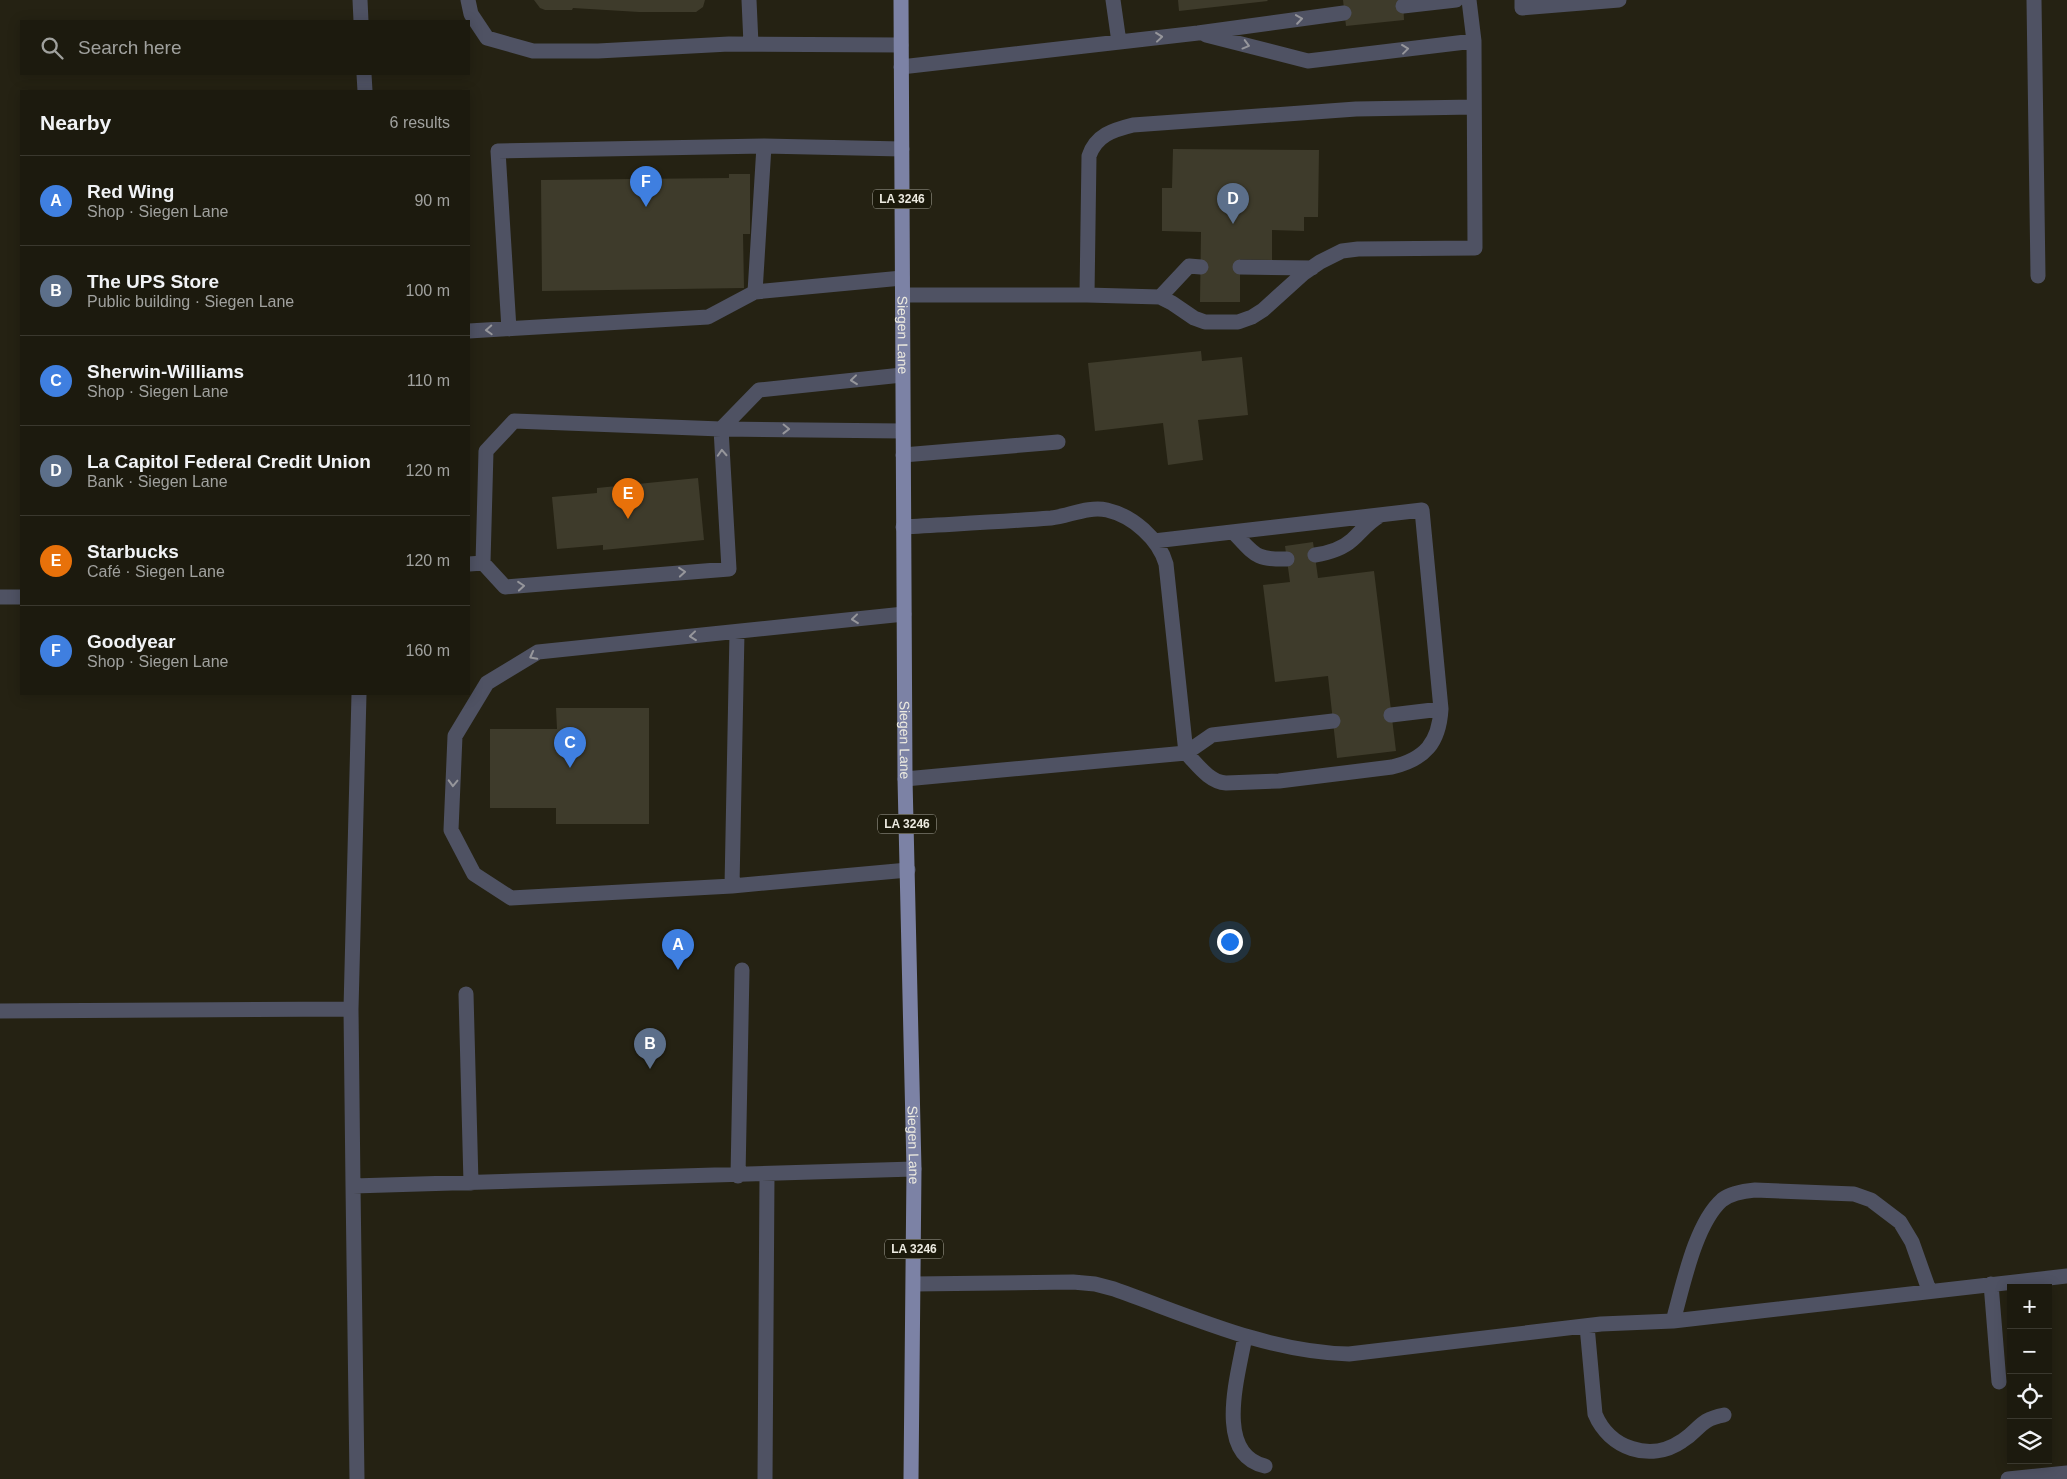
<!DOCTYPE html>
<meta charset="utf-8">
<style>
body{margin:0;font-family:Helvetica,sans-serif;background:#29271c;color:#f1f3f6}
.controls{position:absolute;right:15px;bottom:15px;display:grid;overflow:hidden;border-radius:0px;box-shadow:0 2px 12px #0003}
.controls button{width:45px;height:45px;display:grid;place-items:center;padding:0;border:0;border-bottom:1px solid #3a382e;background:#1c1a0e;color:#f1f3f6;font:25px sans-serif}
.you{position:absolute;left:1229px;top:941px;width:18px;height:18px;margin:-12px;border:4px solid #fff;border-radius:50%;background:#1a73e8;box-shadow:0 0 0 8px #1a73e833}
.badge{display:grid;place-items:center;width:32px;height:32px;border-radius:50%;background:#d93025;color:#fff;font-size:16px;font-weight:700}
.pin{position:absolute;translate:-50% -41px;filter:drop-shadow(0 1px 2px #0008)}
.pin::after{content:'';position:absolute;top:26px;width:18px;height:15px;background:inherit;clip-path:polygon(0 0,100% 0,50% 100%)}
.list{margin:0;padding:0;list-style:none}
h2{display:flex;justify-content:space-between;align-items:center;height:65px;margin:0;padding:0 20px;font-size:21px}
h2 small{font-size:16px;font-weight:400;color:#a0a19e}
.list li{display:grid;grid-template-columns:32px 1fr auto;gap:15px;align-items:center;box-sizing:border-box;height:90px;padding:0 20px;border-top:1px solid #3a382e}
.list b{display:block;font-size:19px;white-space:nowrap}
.list p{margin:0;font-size:16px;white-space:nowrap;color:#a0a19e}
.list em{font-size:16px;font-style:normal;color:#a0a19e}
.icon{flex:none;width:28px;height:28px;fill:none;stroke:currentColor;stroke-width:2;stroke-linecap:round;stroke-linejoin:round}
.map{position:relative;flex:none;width:2067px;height:1479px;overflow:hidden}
.search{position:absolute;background:#1c1a0e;box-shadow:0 2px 12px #0003;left:20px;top:20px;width:450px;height:55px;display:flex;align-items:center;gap:12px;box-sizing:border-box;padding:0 18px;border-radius:0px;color:#a0a19e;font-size:19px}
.panel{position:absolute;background:#1c1a0e;box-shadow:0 2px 12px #0003;left:20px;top:90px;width:450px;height:605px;border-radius:0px}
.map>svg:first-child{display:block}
.building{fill:#3e3b2b}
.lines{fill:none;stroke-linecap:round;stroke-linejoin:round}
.lane{stroke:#4f5263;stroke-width:15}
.primary{stroke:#7c82a5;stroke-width:15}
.oneway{stroke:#96969b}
.labels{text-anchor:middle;stroke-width:4;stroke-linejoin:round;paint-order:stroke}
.shield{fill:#1b190a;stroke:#adaba0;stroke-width:1}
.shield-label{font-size:12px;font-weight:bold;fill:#eceae0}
.street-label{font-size:14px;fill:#eceae0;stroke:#1b190a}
</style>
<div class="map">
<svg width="2067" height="1479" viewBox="0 0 2067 1479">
<rect width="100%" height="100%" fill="#252213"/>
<path class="building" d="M534,0H705L703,7L696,12H639L573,8L572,10H545L540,8Z
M1178,0H1267L1268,1L1179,11Z
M1343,0H1403L1404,20L1346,26Z
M1173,149L1319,150L1318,217H1304V231L1272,230V260L1240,259V302H1200L1201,232L1162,231V188H1172Z
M729,174H750V234H743L744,288L542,291L541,180L729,178Z
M1201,351L1202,361L1242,357L1248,415L1198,420L1203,460L1168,465L1163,423L1095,431L1088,363Z
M698,478L704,540L603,550V545L557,549L552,497L597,493V488Z
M1313,542L1318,578L1374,571L1396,751L1337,758L1328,676L1275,682L1263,585L1290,582L1285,546Z
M556,708H649V824H556V808H490V729H557Z"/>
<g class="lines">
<path class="lane" d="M360,0L361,21
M468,0L471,14L487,38L533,51H598L729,44L901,45
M749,0L751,44
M1113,0L1119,42
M1522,0V8L1619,0
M2034,0L2038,276
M1403,6L1456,0
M1206,35L1308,61L1474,41
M901,67L1198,33L1344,13
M364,74L365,91
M1240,267L1312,268
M755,292L902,278
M903,295H1087L1160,297L1172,303L1194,318L1205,322H1238L1252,317L1263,310L1304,273L1320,262L1342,251L1358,249L1475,248L1474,41L1469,0
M1087,295L1089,156C1096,135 1113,130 1133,125L1356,109L1474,107
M1160,297L1189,266L1201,267
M509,329L498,151L764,146
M469,331L708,317L755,292L764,146L902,149
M902,375L759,390L721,429L902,431
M903,455L1058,442
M903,527C952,524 1001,522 1051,518C1069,516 1088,506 1107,510C1133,516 1159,539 1166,564L1186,753L905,779
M1233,532C1255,554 1254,560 1287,559
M1154,541L1422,510L1441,709C1439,743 1425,759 1392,767L1279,781L1226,783C1209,782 1197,764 1186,753L1212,735L1333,721
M1315,555C1328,553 1342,549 1352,540C1362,531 1366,524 1379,516
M469,564L483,563L486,451L514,421L721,429L729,569L505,587L483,563
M0,597H21
M904,614L538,652L487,683L455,736L451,830L474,874L511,898L732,886L908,870
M1391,715L1441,709
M732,886L737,632
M466,994L471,1183
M351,1009L359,694
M0,1011L351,1009L353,1186
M738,1176L742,970
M914,1284L1073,1282L1095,1284L1114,1289C1190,1316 1267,1352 1349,1354L1601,1324L1673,1321L2067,1276
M1991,1284L1999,1382
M1673,1321C1683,1286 1695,1224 1722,1200C1731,1193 1744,1191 1755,1190L1854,1194L1871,1200L1900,1222L1912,1242L1929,1290
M1587,1326L1595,1414C1609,1448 1650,1463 1682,1441C1701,1429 1698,1420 1724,1415
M1245,1336C1239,1373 1213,1454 1265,1466
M357,1479L353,1186L914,1169
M765,1479L767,1175
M2008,1479L2067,1473"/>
<path class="primary" id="s1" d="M901,0L905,779L914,1169L911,1479"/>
</g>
<defs><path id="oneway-chevron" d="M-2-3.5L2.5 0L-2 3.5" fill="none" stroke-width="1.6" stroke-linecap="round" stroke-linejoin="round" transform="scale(1.25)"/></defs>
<g class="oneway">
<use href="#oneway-chevron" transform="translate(1299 19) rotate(-8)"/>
<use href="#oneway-chevron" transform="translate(1159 37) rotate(-6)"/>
<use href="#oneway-chevron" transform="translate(1246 45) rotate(15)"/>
<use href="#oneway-chevron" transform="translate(1405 49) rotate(-7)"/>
<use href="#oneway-chevron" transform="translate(489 330) rotate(177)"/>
<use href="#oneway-chevron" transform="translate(854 380) rotate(174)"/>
<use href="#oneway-chevron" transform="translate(786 429) rotate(1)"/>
<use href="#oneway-chevron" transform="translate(722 453) rotate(-93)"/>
<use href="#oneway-chevron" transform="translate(682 572) rotate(-5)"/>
<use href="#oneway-chevron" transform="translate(521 586) rotate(-5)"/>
<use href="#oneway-chevron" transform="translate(855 619) rotate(174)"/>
<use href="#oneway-chevron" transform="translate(693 636) rotate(174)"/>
<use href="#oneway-chevron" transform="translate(533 656) rotate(152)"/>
<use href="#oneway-chevron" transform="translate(453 783) rotate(92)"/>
</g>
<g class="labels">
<g class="shield">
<rect x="873" y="189.5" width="58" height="19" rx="4"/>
<rect x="878" y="814.5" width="58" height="19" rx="4"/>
<rect x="885" y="1239.5" width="58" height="19" rx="4"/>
</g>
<g class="shield-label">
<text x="902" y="203">LA 3246</text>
<text x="907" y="828">LA 3246</text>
<text x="914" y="1253">LA 3246</text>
</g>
<g class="street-label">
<text dy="5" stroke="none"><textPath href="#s1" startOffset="335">Siegen Lane</textPath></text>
<text dy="5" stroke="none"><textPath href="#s1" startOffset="740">Siegen Lane</textPath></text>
<text dy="5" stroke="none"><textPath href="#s1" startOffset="1145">Siegen Lane</textPath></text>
</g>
</g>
</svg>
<div class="controls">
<button>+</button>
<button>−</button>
<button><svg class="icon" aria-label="locate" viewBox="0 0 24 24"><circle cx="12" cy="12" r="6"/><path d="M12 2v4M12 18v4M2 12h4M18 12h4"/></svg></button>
<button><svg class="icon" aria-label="layers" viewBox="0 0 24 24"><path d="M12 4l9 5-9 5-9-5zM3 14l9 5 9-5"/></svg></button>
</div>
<div class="you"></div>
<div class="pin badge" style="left:678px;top:970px;background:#3f7fe0">A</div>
<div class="pin badge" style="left:650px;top:1069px;background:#5c6f8a">B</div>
<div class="pin badge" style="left:570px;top:768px;background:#3f7fe0">C</div>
<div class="pin badge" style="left:1233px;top:224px;background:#5c6f8a">D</div>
<div class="pin badge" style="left:628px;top:519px;background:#e8710a">E</div>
<div class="pin badge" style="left:646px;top:207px;background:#3f7fe0">F</div>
<div class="search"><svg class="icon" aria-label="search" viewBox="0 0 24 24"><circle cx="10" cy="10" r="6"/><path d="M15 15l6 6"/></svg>Search here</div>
<section class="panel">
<h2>Nearby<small>6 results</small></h2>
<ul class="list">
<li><span class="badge" style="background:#3f7fe0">A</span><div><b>Red Wing</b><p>Shop · Siegen Lane</p></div><em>90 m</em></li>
<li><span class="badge" style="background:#5c6f8a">B</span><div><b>The UPS Store</b><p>Public building · Siegen Lane</p></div><em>100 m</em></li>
<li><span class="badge" style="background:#3f7fe0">C</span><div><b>Sherwin-Williams</b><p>Shop · Siegen Lane</p></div><em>110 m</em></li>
<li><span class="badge" style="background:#5c6f8a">D</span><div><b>La Capitol Federal Credit Union</b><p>Bank · Siegen Lane</p></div><em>120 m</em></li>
<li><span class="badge" style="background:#e8710a">E</span><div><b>Starbucks</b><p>Café · Siegen Lane</p></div><em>120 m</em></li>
<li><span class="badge" style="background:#3f7fe0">F</span><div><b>Goodyear</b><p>Shop · Siegen Lane</p></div><em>160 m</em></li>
</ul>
</section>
</div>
